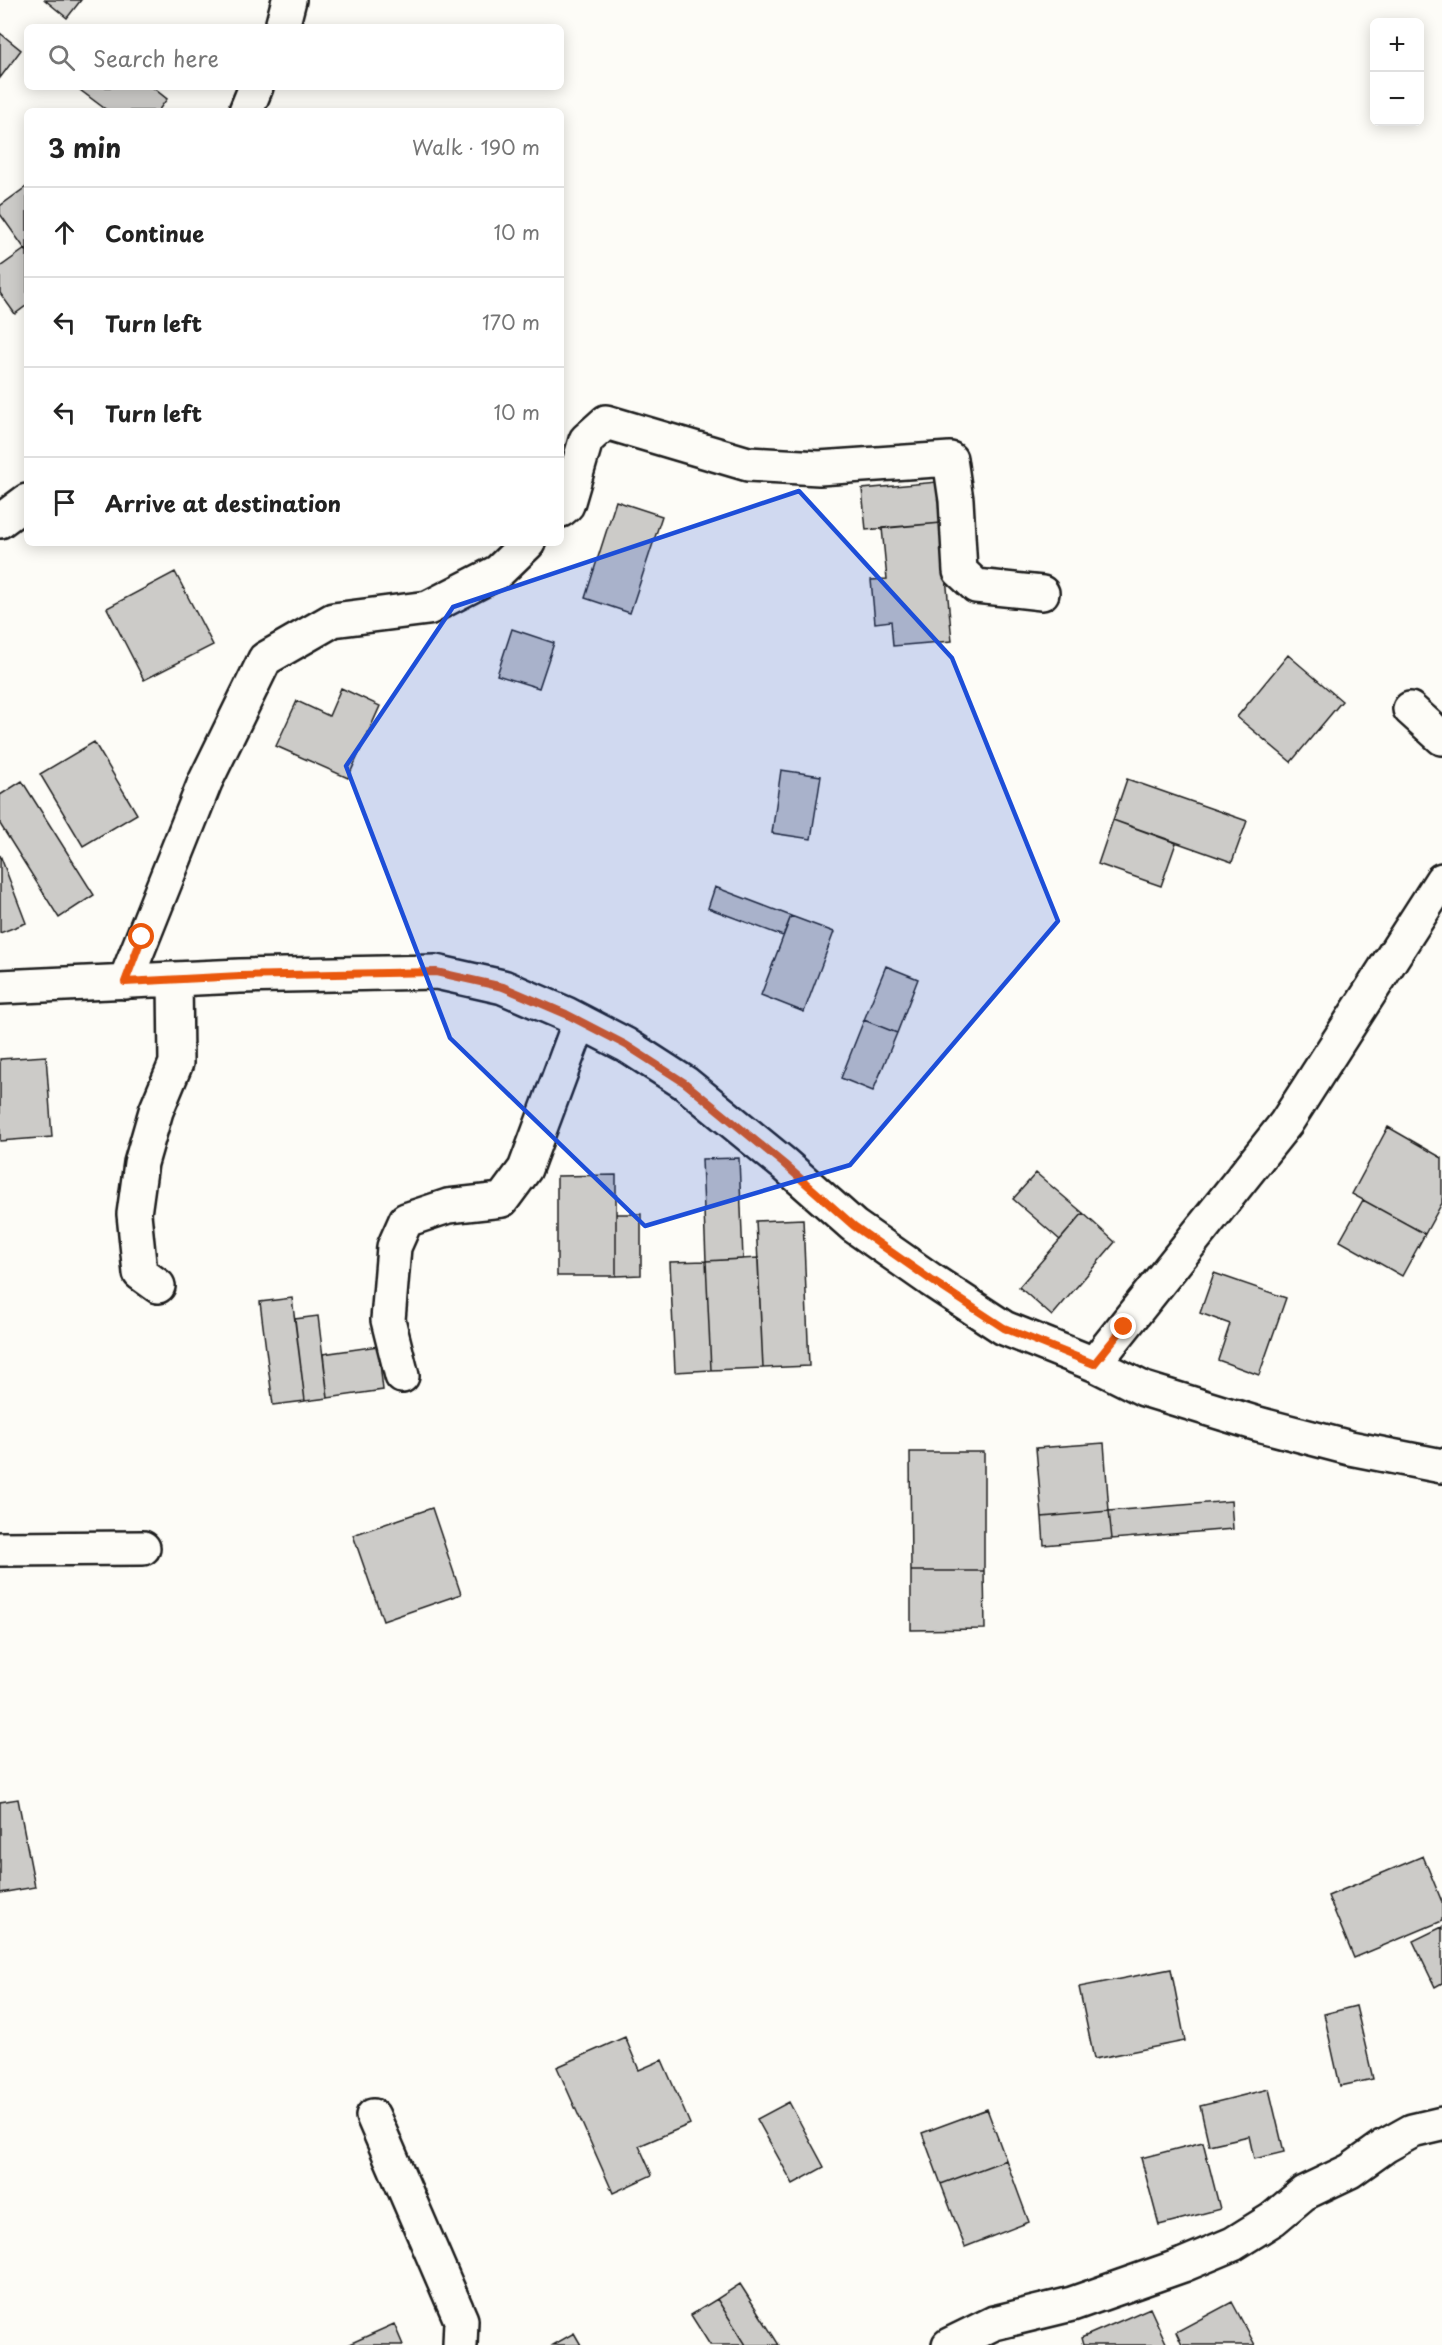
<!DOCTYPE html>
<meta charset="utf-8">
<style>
body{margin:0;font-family:"Playpen Sans",sans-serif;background:#f2f2f2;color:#222}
.controls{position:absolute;right:18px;top:18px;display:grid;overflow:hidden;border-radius:9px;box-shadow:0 3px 15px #0003}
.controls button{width:54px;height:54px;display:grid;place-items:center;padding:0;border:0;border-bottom:2px solid #e0e0e0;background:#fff;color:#222;font:30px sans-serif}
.stop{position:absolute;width:18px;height:18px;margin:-14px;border:4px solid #ea580c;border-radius:50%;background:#fff}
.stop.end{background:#ea580c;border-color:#fff;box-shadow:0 2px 6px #0008}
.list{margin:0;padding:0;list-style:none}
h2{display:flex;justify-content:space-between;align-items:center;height:78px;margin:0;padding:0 24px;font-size:26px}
h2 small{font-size:20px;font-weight:400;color:#767676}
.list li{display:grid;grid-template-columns:39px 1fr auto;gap:18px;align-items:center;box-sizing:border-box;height:90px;padding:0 24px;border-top:2px solid #e0e0e0}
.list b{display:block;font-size:22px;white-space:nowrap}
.list em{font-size:20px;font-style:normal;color:#767676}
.icon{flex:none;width:33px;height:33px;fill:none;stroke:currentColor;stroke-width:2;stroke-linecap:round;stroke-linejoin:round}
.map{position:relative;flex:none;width:1442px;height:2345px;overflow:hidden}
.search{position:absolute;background:#fff;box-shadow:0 3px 15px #0003;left:24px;top:24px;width:540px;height:66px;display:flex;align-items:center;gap:15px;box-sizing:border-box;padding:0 21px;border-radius:9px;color:#767676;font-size:22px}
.panel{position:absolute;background:#fff;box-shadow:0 3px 15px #0003;left:24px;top:108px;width:540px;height:438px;border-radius:9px}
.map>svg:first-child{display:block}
.building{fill:#cccbc8;stroke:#1c1c1c;stroke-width:1.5}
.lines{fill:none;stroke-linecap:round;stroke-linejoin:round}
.minor-casing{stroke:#1c1c1c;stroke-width:38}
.minor{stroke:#fdfcf7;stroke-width:33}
.route{stroke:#ea580c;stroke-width:8}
.marked{fill:#1d4ed8;fill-opacity:0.2;stroke:#1d4ed8;stroke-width:4.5;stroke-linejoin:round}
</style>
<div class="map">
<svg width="1442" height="2345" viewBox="0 0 1442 2345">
<rect width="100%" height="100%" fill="#fdfcf7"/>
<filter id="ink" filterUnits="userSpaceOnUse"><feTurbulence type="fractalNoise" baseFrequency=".0167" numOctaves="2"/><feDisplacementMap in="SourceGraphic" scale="12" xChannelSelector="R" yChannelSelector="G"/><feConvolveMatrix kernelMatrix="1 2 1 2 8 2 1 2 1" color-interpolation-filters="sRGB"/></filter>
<g filter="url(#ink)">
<path class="building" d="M45,0H81L67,18Z
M0,33L21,50L0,78Z
M76,87H152L167,99L158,111H108Z
M26,187L27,188V252L0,214V206Z
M25,249L27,252V305L15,314L0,293V267Z
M937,482L941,523L866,530L862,489Z
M616,501L662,516L630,613L585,598Z
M941,523L952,641L893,646L891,621L875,623L871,580L887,579L882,528Z
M175,572L213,645L144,680L107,608Z
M512,629L554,643L539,688L497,675Z
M1288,655L1342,701L1291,762L1237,717Z
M341,688L380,706L348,778L276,746L297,701L329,716Z
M94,742L137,814L83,846L40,774Z
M781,770L821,776L811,839L772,833Z
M1127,779L1247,821L1232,862L1113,820Z
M22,781L94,895L59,918L0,824V795Z
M1113,820L1176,843L1161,886L1098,864Z
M0,855L26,923L0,933Z
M715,887L791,916L783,936L708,908Z
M791,916L834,932L804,1012L761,995Z
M886,966L918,979L897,1033L864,1020Z
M864,1020L897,1033L873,1091L841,1078Z
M46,1056L52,1137L0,1141V1059Z
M1388,1127L1442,1158V1203L1425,1234L1352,1194Z
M739,1158L743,1259L706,1261L702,1159Z
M1036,1173L1083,1213L1060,1240L1013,1199Z
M616,1175V1276H557V1176Z
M1363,1200L1425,1234L1402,1276L1340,1241Z
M1083,1213L1115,1242L1052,1316L1019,1287Z
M616,1214H641V1275L616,1276Z
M803,1219L809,1366L763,1368L756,1221Z
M758,1258L763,1368L711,1370L706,1261Z
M706,1261L711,1370L675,1372L670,1262Z
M1214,1273L1286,1298L1259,1375L1218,1360L1230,1324L1200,1313Z
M292,1298L305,1401L273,1405L260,1302Z
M318,1316L328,1398L305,1401L295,1319Z
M378,1346L383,1390L328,1398L323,1354Z
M1104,1443L1109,1511L1042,1517L1036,1448Z
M910,1452H984V1571H911Z
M1231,1501L1233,1529L1112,1539L1109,1511Z
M432,1508L461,1594L383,1621L353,1535Z
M1109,1511L1112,1539L1044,1545L1042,1517Z
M911,1571H984L985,1629L911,1630Z
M18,1799L35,1887L0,1893V1802Z
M1423,1856L1442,1902V1921L1354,1958L1328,1896Z
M1442,1927V1983L1435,1987L1413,1941Z
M1171,1969L1185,2041L1094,2059L1079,1987Z
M1356,2006L1373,2079L1340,2086L1324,2014Z
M625,2037L639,2070L662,2060L690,2124L639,2146L652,2175L613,2193L557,2067Z
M1269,2089L1284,2152L1254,2159L1249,2136L1209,2145L1200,2106Z
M789,2102L824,2167L793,2184L757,2119Z
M987,2109L1006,2160L941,2184L922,2133Z
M1203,2142L1220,2209L1159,2225L1141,2158Z
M1006,2160L1029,2222L965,2247L941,2184Z
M740,2284L779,2345H746L717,2299Z
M717,2299L746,2345H710L691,2315Z
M1232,2302L1255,2345H1182L1176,2332Z
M1150,2308L1167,2345H1083L1081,2338Z
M394,2324L403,2345H347Z
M574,2333L581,2345H553Z"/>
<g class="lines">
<g class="minor-casing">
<path id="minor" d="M282,27L289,0
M246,111L256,87
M561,510L567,505L586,440L606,422L748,464L819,468L950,459L956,500L960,571L976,586L1042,593
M0,521L27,501
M1410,709L1442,738
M125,982L205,782L265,659L333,620L428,608L498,572L528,543
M0,987L240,976L436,972L503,987L566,1014L626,1045L685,1083L784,1164L854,1226L931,1280L1004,1328L1094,1364L1144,1389L1258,1424L1350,1448L1442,1466
M158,1286L140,1273L134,1214L141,1163L156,1111L176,1063L175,979
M1094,1364L1286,1123L1442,880
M402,1376L388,1320L394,1247L406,1220L448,1206L502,1200L525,1169L580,1021
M0,1549L143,1548
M373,2116L461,2320L460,2345
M949,2345L994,2323L1072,2304L1183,2265L1233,2244L1273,2219L1304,2193L1350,2171L1385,2146L1412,2131L1442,2124"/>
</g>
<use href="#minor" class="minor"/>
</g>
</g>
<g class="lines" filter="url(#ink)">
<path class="route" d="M142,937L125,982L240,976L436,972L503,987L566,1014L626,1045L685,1083L784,1164L854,1226L931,1280L1004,1328L1094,1364L1124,1327"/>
</g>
<path class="marked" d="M799,491L952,658L1058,921L850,1165L645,1226L450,1038L346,766L453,607Z"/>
</svg>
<div class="controls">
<button>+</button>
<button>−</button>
</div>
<div class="stop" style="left:142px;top:937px"></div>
<div class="stop end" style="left:1124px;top:1327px"></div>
<div class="search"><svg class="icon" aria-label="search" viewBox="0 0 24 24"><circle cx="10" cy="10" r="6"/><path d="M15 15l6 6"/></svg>Search here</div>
<section class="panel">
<h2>3 min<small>Walk · 190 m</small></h2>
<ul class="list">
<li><svg class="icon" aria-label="ahead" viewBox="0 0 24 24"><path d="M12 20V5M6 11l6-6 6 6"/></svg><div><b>Continue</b></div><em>10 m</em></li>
<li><svg class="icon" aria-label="left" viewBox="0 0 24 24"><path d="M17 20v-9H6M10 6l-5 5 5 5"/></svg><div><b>Turn left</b></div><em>170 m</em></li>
<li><svg class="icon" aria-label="left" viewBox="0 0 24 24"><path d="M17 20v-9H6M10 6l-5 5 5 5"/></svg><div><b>Turn left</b></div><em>10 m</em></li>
<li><svg class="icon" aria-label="arrive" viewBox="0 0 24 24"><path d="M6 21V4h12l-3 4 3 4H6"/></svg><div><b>Arrive at destination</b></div></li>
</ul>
</section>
</div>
